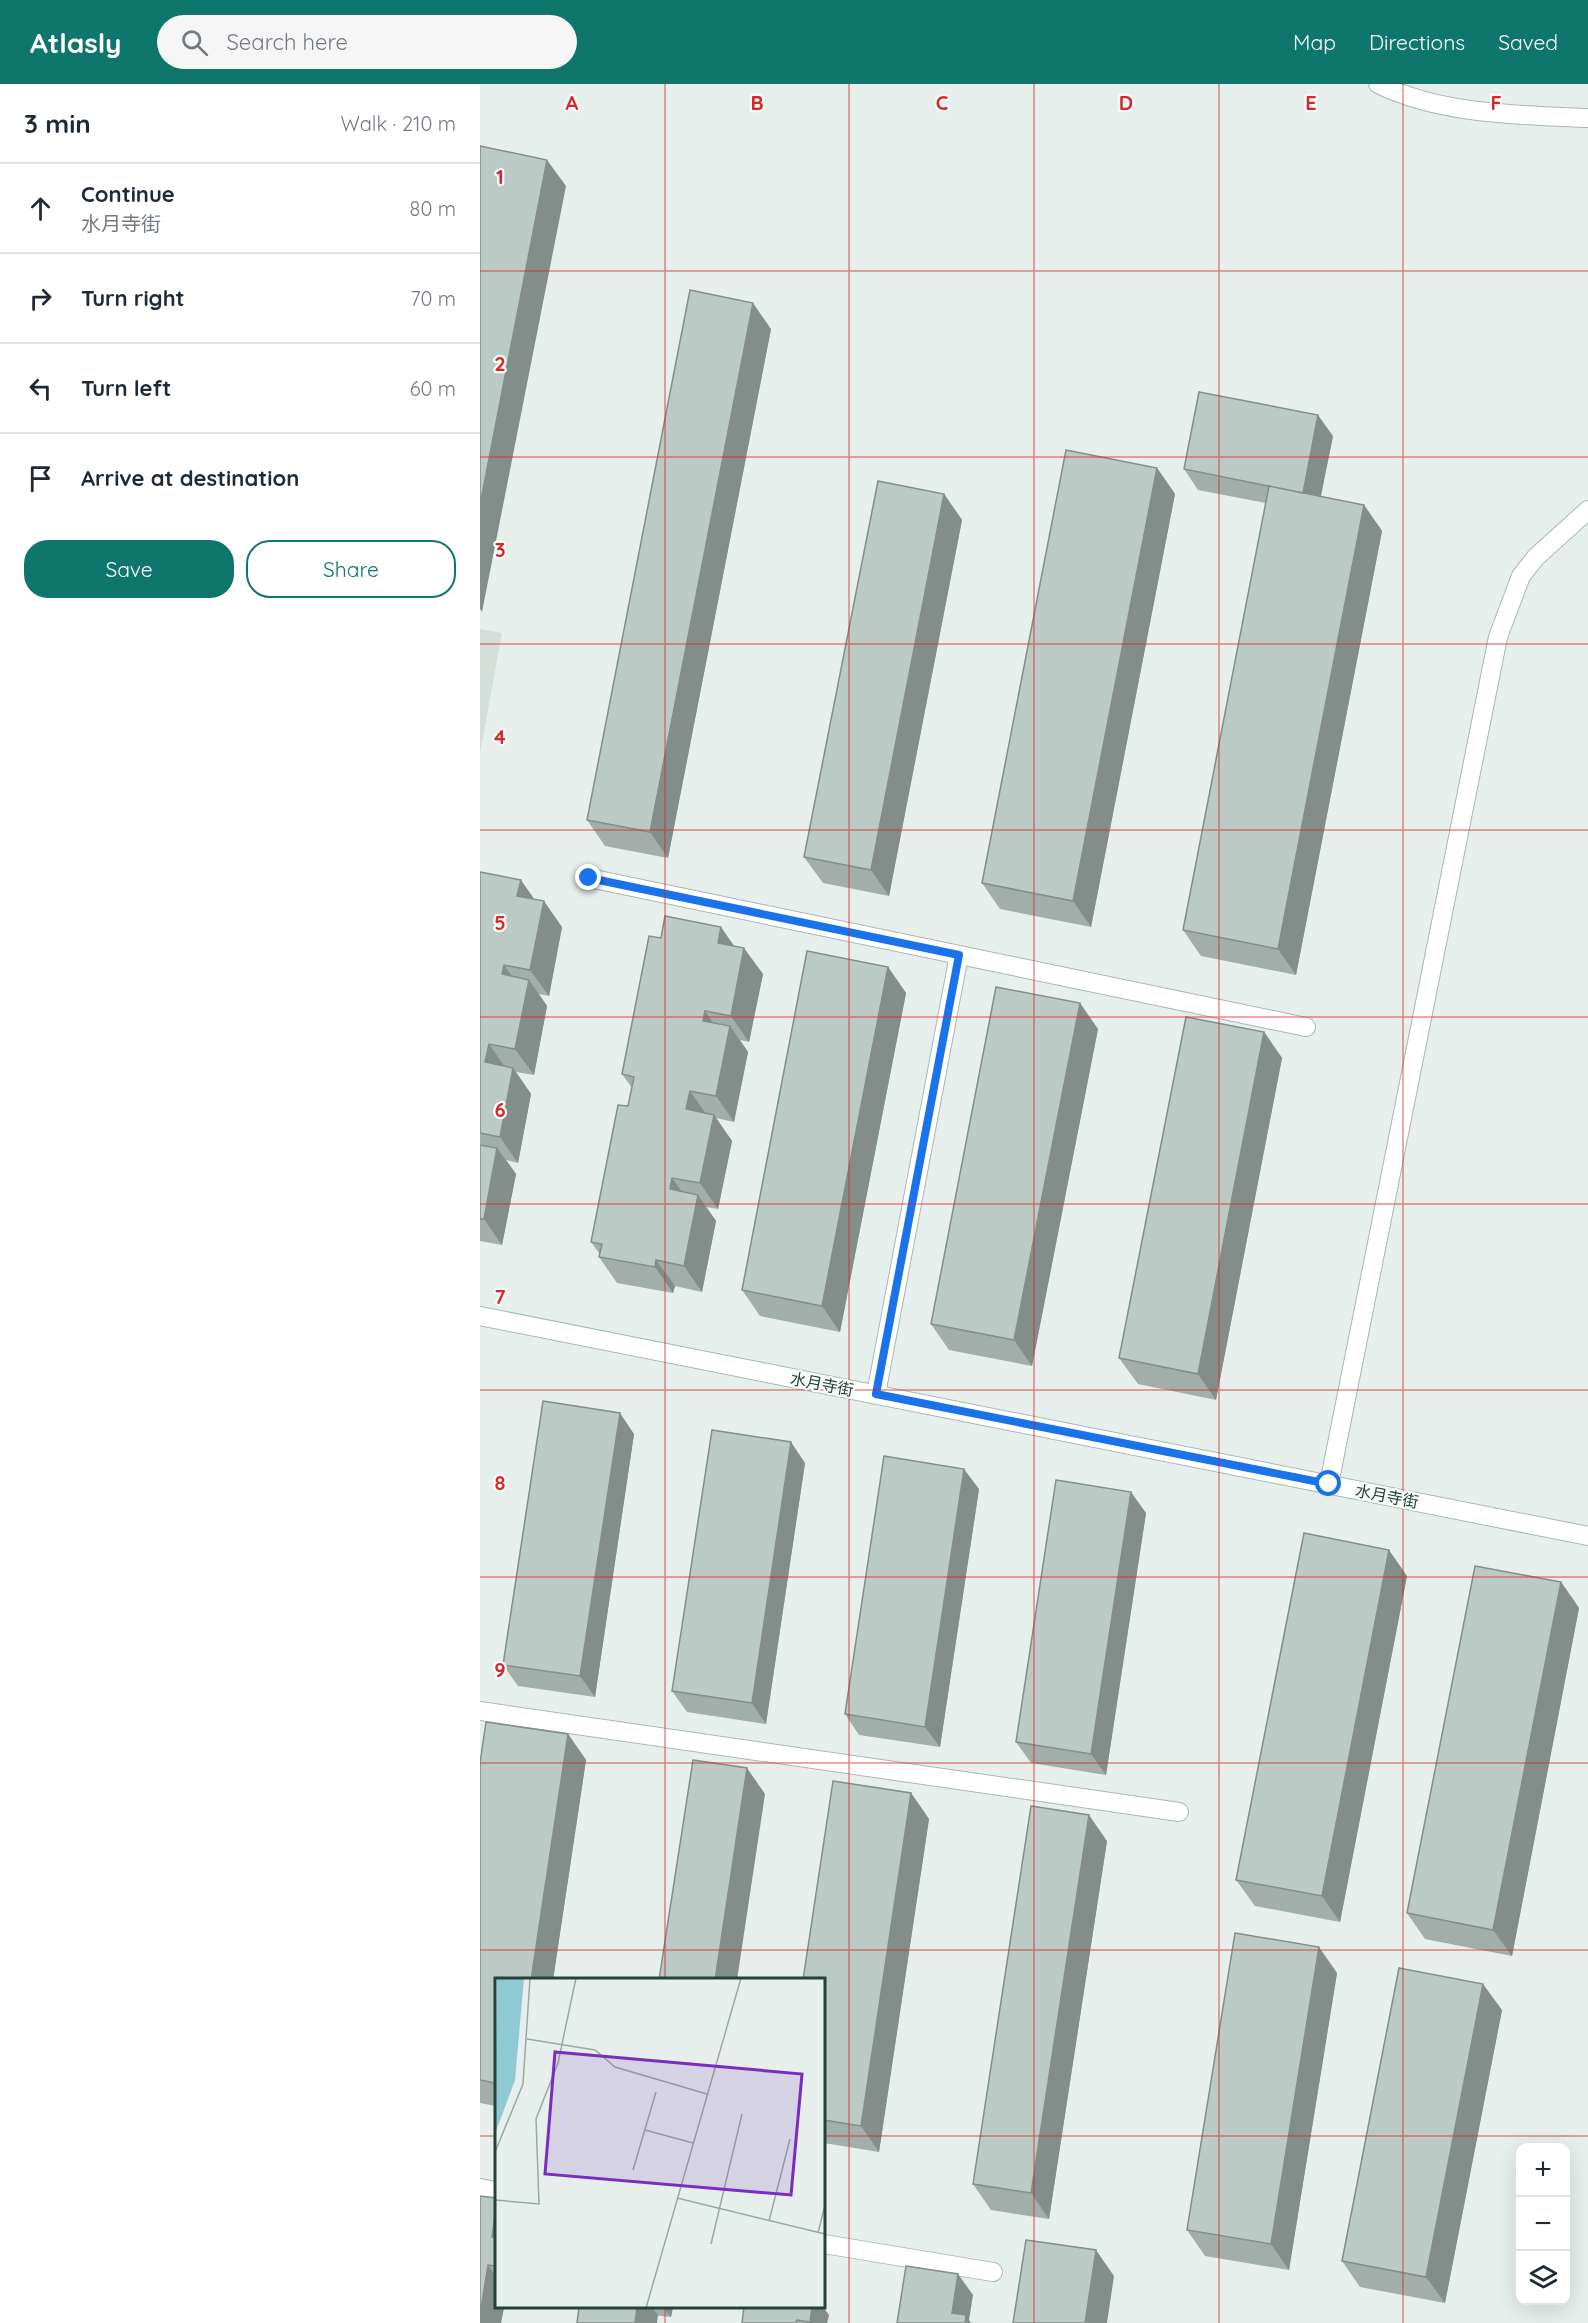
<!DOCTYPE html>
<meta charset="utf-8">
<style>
body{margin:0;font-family:Quicksand,"Noto Sans SC",sans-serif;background:#f6f6f7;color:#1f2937}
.controls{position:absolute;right:18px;bottom:18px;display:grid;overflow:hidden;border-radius:12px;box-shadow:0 6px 24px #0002}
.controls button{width:54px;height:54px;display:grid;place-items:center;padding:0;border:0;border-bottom:2px solid #e0e1e3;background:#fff;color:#1f2937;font:30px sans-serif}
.stop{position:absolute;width:18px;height:18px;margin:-14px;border:4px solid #1a73e8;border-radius:50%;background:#fff}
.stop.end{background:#1a73e8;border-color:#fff;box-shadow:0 2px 6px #0008}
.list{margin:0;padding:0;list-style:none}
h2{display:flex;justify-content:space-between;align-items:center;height:78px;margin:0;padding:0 24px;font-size:26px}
h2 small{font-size:20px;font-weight:400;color:#747a83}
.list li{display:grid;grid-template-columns:39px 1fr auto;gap:18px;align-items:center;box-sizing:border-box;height:90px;padding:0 24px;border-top:2px solid #e0e1e3}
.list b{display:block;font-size:22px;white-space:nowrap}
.list p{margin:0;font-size:20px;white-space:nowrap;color:#747a83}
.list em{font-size:20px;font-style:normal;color:#747a83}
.actions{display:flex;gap:12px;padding:18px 24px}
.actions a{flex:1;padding:14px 0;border:2px solid #0f766e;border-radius:24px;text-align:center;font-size:21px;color:#0f766e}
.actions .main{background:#0f766e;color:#fff}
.icon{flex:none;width:33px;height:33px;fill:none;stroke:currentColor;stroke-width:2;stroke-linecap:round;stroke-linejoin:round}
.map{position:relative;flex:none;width:1108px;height:2239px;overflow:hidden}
header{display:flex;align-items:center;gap:36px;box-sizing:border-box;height:84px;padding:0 30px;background:#0f766e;color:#fff}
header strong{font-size:28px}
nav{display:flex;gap:33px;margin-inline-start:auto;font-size:21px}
.search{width:420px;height:54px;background:#f6f6f7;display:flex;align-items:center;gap:15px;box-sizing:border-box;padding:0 21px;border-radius:33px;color:#747a83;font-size:22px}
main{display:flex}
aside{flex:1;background:#fff}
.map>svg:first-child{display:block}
.built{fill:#d4dfda}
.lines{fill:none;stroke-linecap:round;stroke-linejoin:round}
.lane-casing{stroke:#a8b8b2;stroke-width:20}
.street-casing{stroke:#a8b8b2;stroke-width:20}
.secondary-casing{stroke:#a4bbb3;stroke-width:20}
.lane{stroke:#fff;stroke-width:18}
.street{stroke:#fff;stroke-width:18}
.secondary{stroke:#fff;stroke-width:18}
.wall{fill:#a1aea9}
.shaded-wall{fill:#838d89}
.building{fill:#bbcac4;stroke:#838d89;stroke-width:1.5}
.route{stroke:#1a73e8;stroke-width:8}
.grid{fill:none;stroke:#d62828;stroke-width:1.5;stroke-opacity:0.55}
.labels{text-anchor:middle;stroke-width:4.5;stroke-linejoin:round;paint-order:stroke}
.street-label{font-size:16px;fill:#24423a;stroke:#f7fbf9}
.inset-road{fill:none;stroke:#98aaa4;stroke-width:1.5}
.view{fill:#7b2cbf;fill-opacity:0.15;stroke:#7b2cbf;stroke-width:3}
.inset-edge{fill:none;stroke:#24423a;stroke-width:3}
.grid-label{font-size:20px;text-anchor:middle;font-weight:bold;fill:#d62828;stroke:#f7fbf9;stroke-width:4.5;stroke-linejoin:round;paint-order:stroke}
</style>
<header>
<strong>Atlasly</strong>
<div class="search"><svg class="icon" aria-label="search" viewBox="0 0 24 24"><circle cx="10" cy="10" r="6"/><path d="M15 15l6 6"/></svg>Search here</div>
<nav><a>Map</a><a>Directions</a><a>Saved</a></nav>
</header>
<main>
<aside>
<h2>3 min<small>Walk · 210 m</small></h2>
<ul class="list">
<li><svg class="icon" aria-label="ahead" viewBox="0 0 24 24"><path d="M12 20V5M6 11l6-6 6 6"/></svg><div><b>Continue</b><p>水月寺街</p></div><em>80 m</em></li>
<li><svg class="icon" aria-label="right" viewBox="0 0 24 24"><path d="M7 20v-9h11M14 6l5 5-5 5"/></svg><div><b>Turn right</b></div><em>70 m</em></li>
<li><svg class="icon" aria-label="left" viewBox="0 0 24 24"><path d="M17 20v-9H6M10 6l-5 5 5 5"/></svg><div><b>Turn left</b></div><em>60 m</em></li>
<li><svg class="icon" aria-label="arrive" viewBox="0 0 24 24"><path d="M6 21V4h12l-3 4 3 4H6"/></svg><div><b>Arrive at destination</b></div></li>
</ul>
<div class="actions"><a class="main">Save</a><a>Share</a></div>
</aside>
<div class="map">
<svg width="1108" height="2239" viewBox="0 0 1108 2239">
<rect width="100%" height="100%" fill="#e6efeb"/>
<path class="built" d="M0,545L22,549L0,670Z"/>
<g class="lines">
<g class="lane-casing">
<path id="lane" d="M109,794L826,943
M396,1310L479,871
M0,1627L699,1728
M0,2104L16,2107
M344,2160L513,2188"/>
</g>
<g class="street-casing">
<path id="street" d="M898,0C962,31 1039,31 1108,34
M849,1400L1018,553L1041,492L1056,473L1108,426"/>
</g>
<g class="secondary-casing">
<path id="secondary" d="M0,1232L1108,1452"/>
</g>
<use href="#lane" class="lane"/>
<use href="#street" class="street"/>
<use href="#secondary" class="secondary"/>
</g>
<path class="wall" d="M291,245L188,774L125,762L107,736Z
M853,352L841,412L884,421L902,447L816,891L721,872L703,846L786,419L718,406L704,385Z
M677,384L695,410L611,843L520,825L502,799Z
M464,410L482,436L409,812L343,799L324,773Z
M0,788L54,815L82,843L69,912L59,910L67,922L54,991L36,988L51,1010L38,1079L26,1076L36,1090L22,1161L0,1157Z
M181,854L254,862L283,890L269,958L260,956L268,968L254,1038L236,1034L252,1057L238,1125L226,1123L236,1137L222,1208L195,1202L193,1209L137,1199L119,1173V1169L111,1158L148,1022L152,1004L142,990Z
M408,883L426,909L360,1248L280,1232L262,1206Z
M618,945L552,1282L469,1266L451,1240Z
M784,948L802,974L736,1316L658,1300L639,1274Z
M154,1350L115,1613L38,1602L23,1581Z
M325,1379L286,1640L207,1628L192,1607Z
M499,1405L460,1663L379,1651L365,1630Z
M666,1429L626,1691L551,1679L536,1658Z
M927,1492L860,1838L775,1822L756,1796Z
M1081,1498L1099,1524L1032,1872L945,1855L927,1829Z
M88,1650L106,1676L73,1896H16V2022L0,2019V1679Z
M431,1709L449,1735L399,2068L344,2059V1896Z
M627,1757L569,2135L511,2126L493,2100Z
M857,1889L809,2186L725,2172L707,2146Z
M1022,1926L965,2219L880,2203L862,2177Z
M16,2114V2223H24L21,2239H0Z
M99,2223H193L191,2233Z
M349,2231L347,2239H262Z"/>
<path class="shaded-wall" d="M67,76L86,102L2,528L0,525V421Z
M273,219L291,245L188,774L170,748Z
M838,331L853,352L837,430L823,409Z
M677,384L695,410L611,843L593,817Z
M464,410L482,436L409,812L391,786Z
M884,421L902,447L816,891L798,865Z
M41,796L59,822L37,812Z
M64,817L82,843L69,912L50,886Z
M241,843L259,869L238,859Z
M264,864L283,890L269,958L251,932Z
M24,881L42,907L22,890Z
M408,883L426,909L360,1248L342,1222Z
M49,896L67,922L54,991L35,965Z
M600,919L618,945L552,1282L534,1256Z
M225,927L243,953L223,937Z
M250,942L268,968L254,1038L236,1012Z
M784,948L802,974L736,1316L718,1290Z
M9,960L27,986L5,978Z
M33,984L51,1010L38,1079L20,1053Z
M210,1007L228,1033L206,1025Z
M234,1031L252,1057L238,1125L220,1099Z
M17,1064L36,1090L22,1161L4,1135Z
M192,1094L211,1120L190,1105Z
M218,1111L236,1137L222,1208L204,1182Z
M176,1176L195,1202L193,1209L175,1183Z
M140,1329L154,1350L115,1613L100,1592Z
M311,1358L325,1379L286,1640L272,1619Z
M484,1385L499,1405L460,1663L445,1643Z
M651,1408L666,1429L626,1691L611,1670Z
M909,1466L927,1492L860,1838L842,1812Z
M1081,1498L1099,1524L1032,1872L1013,1846Z
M88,1650L106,1676L73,1896H51Z
M267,1684L285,1710L257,1896H235Z
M431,1709L449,1735L399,2068L381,2042Z
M609,1731L627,1757L569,2135L551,2109Z
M839,1863L857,1889L809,2186L791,2160Z
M1003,1900L1022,1926L965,2219L946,2193Z
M16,2123V2160L12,2153Z
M616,2166L634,2192L627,2239H605Z
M8,2181L16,2193V2223H24L21,2239H0V2231Z
M478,2190L493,2211L489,2236L491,2239H479L472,2229Z
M157,2223H172L178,2231L177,2239H155Z
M183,2223H193L191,2233Z
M331,2223H343L349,2231L347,2239H331L330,2238Z"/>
<path class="building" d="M0,62L67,76L0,421Z
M210,206L273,219L170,748L107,736Z
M719,308L838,331L823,409L704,385Z
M586,366L677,384L593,817L502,799Z
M398,397L464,410L391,786L324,773Z
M789,402L884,421L798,865L703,846Z
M0,788L41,796L37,812L64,817L50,886L24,881L22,890L49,896L35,965L9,960L5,978L33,984L20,1053L0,1049Z
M185,832L241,843L238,859L264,864L251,932L225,927L223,937L250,942L236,1012L210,1007L206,1025L234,1031L220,1099L192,1094L190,1105L218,1111L204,1182L176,1176L175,1183L119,1173L122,1160L111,1158L138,1021L148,1022L154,993L142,990L169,852L181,854Z
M327,867L408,883L342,1222L262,1206Z
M516,903L600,919L534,1256L451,1240Z
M706,933L784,948L718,1290L639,1274Z
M0,1061L17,1064L4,1135H0Z
M63,1317L140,1329L100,1592L23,1581Z
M232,1346L311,1358L272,1619L192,1607Z
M404,1372L484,1385L445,1643L365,1630Z
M576,1396L651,1408L611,1670L536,1658Z
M824,1449L909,1466L842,1812L756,1796Z
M995,1482L1081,1498L1013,1846L927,1829Z
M6,1638L88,1650L51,1896H16V1999L0,1996V1679Z
M213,1676L267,1684L235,1896H179Z
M353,1697L431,1709L381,2042L344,2036V1896H323Z
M551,1722L609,1731L551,2109L493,2100Z
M755,1849L839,1863L791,2160L707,2146Z
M919,1884L1003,1900L946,2193L862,2177Z
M0,2112L16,2114V2123L12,2153L16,2154V2182L8,2181L0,2231Z
M546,2156L616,2166L605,2239H533Z
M426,2182L478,2190L472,2229L486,2231L485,2239H417Z
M99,2223H157L155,2239H97Z
M264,2223H332L330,2238L317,2236L316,2239H262Z"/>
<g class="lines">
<path class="route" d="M109,794L479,871L396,1310L849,1400"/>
</g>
<path class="grid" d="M185,0V1896M369,0V2239M554,0V2239M739,0V2239M923,0V2239M0,187H1108M0,373H1108M0,560H1108M0,746H1108M0,933H1108M0,1120H1108M0,1306H1108M0,1493H1108M0,1679H1108M0,1866H1108M0,2052H16M344,2052H1108M185,2222V2239"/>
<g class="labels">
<g class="street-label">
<text transform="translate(342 1300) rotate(11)" y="6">水月寺街</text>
<text transform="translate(907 1412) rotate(11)" y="6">水月寺街</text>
</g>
</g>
<g transform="translate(15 1894)">
<rect width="330" height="330" fill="#e6efeb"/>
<path d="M2,0H29L20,102L0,156Z" fill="#8ec9d4"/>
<path class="inset-road" d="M32,61L100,72L120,89L212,116M150,152L198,165M0,174L28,106L35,0M138,192L161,114M182,220L330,256M0,222L44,226L41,141L63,85L81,0M274,243L295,161M323,255L330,227M216,266L247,136M151,330L246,0"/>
<path class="view" d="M60,74L307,96L296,217L50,196Z"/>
<rect width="330" height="330" class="inset-edge"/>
</g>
<g class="grid-label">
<text x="92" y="26">A</text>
<text x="277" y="26">B</text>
<text x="462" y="26">C</text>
<text x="646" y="26">D</text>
<text x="831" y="26">E</text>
<text x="1016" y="26">F</text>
<text x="20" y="100">1</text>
<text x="20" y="287">2</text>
<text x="20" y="473">3</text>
<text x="20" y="660">4</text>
<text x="20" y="846">5</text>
<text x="20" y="1033">6</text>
<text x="20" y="1220">7</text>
<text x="20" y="1406">8</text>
<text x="20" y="1593">9</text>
</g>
</svg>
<div class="controls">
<button>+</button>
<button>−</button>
<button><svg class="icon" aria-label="layers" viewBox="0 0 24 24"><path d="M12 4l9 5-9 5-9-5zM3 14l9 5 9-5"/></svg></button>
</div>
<div class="stop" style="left:849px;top:1400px"></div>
<div class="stop end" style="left:109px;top:794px"></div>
</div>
</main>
